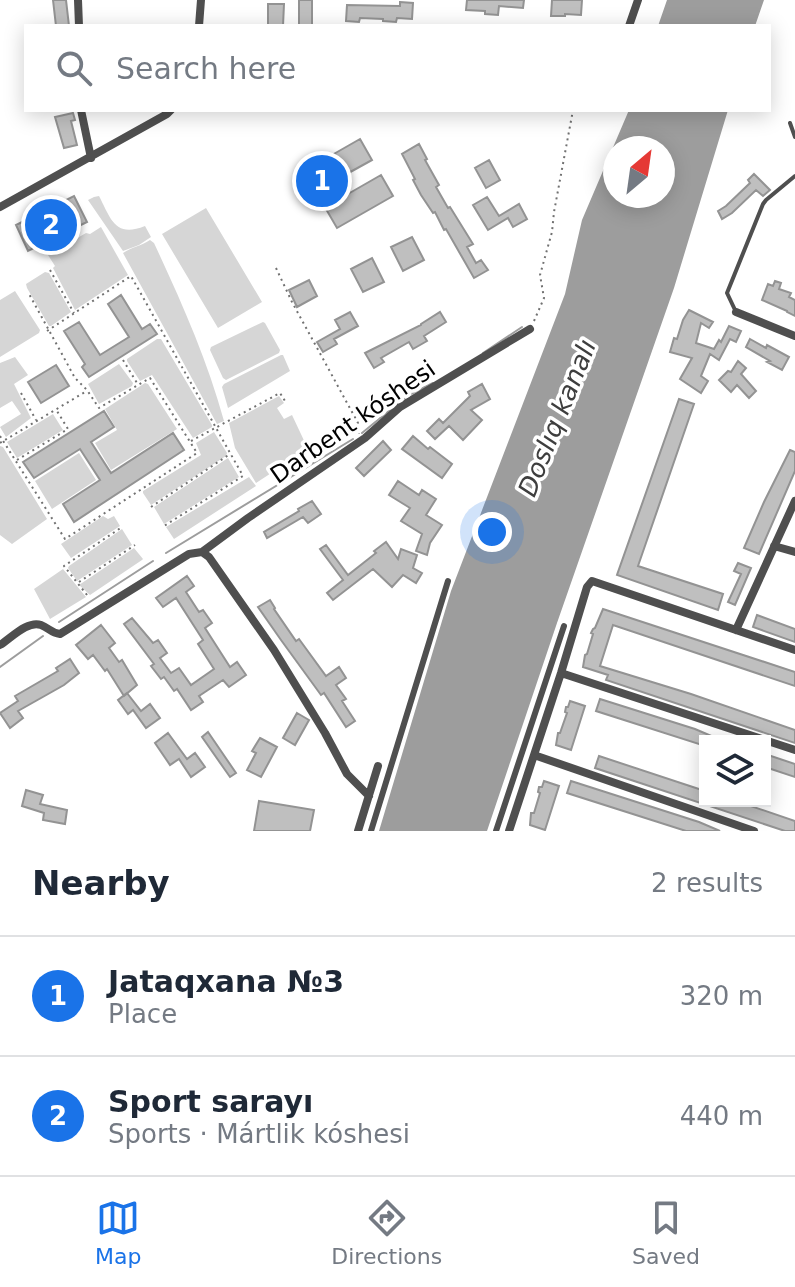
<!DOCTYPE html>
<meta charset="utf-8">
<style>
body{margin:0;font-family:"DejaVu Sans",sans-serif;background:#f6f6f7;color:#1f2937}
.controls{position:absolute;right:24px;bottom:24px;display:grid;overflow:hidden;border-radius:0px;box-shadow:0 4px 20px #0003}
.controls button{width:72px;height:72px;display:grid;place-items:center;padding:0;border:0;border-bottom:2px solid #e0e1e3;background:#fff;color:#1f2937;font:40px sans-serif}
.compass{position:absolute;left:603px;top:136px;width:72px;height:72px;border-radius:50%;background:#fff;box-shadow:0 4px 20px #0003;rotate:29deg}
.you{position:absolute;left:492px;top:532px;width:28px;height:28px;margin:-20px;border:6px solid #fff;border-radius:50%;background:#1a73e8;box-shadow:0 0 0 12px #1a73e833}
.badge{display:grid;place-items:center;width:52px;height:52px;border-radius:50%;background:#1a73e8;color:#fff;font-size:26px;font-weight:700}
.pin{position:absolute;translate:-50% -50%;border:4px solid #fff;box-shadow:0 2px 8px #0006}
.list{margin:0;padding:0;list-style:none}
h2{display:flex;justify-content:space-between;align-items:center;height:104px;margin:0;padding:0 32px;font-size:34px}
h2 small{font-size:26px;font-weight:400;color:#747a83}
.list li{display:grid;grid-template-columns:52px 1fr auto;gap:24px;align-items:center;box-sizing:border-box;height:120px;padding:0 32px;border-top:2px solid #e0e1e3}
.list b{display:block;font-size:30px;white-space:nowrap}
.list p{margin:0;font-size:26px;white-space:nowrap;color:#747a83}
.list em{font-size:26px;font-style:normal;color:#747a83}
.icon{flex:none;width:44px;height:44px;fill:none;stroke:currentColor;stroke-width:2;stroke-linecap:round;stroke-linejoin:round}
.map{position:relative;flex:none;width:795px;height:831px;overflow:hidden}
.search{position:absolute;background:#fff;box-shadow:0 4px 20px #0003;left:24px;right:24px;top:24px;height:88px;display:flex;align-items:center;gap:20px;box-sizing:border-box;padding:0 28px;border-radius:0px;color:#747a83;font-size:30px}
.sheet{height:344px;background:#fff}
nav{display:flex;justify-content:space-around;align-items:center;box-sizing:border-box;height:112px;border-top:2px solid #e0e1e3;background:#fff;font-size:22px;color:#747a83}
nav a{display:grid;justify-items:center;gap:4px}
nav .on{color:#1a73e8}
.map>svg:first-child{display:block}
.green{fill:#d6d6d6}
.water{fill:#9d9d9d;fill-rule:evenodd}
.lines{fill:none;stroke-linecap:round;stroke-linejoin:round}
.stream{stroke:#9d9d9d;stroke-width:2}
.building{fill:#bfbfbf;stroke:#939393;stroke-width:2}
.path{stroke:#717171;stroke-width:2;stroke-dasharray:2 4;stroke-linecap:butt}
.service{stroke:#4f4f4f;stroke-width:4}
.pedestrian{stroke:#4f4f4f;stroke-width:6}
.minor{stroke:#4f4f4f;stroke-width:8}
.labels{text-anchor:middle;stroke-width:7;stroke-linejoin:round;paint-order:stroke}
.street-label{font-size:24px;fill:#000;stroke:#fff}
.water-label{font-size:26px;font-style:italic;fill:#3e3e3e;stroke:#fff}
</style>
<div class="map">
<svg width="795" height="831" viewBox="0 0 795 831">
<rect width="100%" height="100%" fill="#fff"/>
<path class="green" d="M99,196C111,219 115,238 145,226L151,237L139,245L123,251L88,200L94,197Z
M206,208L262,302L218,328L162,234Z
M101,227L128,275L75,310L53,268L55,266L48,255L86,233L90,234Z
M150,240L154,243C181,301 207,359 224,421L217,424L123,253C132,247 141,246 150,240Z
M45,272L49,273L71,312L51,326H49L27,288L26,284Z
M15,291L40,330L39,333L0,357V300Z
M263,322L265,323L280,350L279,353L226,380L223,378L210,350L211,347Z
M157,339H161L212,425V427L193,438L152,375L140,381L127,361V359Z
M281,355H283L290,371L228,408L222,387L224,384Z
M15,357L28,375L14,384L31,418L6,437L0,427L21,414L12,401L0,408V363Z
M119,364L133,383L132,386L99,404L88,384Z
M145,383L148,384L177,429L111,470L95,443L117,430L105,409Z
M279,396L284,403L277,408L284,419L292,415L308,449L256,483L235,448L229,423Z
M53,414L63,430L17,458L7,442Z
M214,432L227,453L226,456L151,505L143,493V491L201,455L196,443Z
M0,446L3,447L47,519L12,544L0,535Z
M79,453L96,480L52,509L35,481Z
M228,458L239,477L164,524L154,507Z
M249,477L256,486L174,539L166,527Z
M103,516L108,519L114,516L120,526L71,558L61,544Z
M122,529L132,545L77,581L68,568L69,566Z
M134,548L143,559L142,560L90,595L79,585Z
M63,569L86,597L50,619L34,589Z"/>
<path class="water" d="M667,0H764L755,26H658Z
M629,110H728L674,288L557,623L487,831H379L451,591L565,294L582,220ZM663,148V196H615V148Z"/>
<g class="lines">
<path class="stream" d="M483,353L522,327
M362,433L407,396L433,383
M166,553L353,439
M59,622L153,561
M0,667L43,636"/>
</g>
<path class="building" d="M53,0H66L69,26H56Z
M299,0H312V26H299Z
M467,0H524L523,8L499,6L498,15L485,14V11L466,10Z
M552,0H582L581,15L565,14V16H551Z
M400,2L413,3L412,19L397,18L396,22L383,21V19L360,18L359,22L346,21L347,5L400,6Z
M268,4H284L283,26H268Z
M73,113L75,120L71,121L77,145L64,148L55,117Z
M360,139L372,160L325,186L334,202L381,175L393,196L337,228L304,171Z
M419,144L427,159L425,160L439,185L436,187L448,208L450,207L473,244L467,247L476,263L481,260L488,270L474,278L446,229L444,230L435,212L433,213L421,195L413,180L415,179L402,154Z
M489,160L500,180L486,188L475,168Z
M754,174L770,190L763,196L756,190L732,213L722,219L718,211L726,206L750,183L748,180Z
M74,196L87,222L28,251L16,225Z
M487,197L499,216L519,204L527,219L513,227L508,218L488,230L473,205Z
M412,237L424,260L403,271L391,247Z
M372,258L384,282L363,292L351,269Z
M309,280L317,296L297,307L289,290Z
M775,281L781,283L779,289L791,293L789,297L795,300V316L787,312V311L762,300L768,284L773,286Z
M121,295L142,329L150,324L157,334L89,377L82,367L85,364L64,331L79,322L100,355L129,337L108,304Z
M689,310L713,322L709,328L701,323L696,343L714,349L719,340L721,342L729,326L741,331L736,342L730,339L719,360L710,354L701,376L708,381L701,393L680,379L692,358L670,352L674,338L677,339L683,320Z
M350,312L358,326L334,339L337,344L323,352L317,342L340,329L335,320Z
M440,312L446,322L424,336L427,341L413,349L409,342L381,358L384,362L374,368L365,353L421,325V324Z
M750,339L766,348L767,345L789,357L782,370L767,362L770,361L746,347Z
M738,361L746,368L741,374L756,391L749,398L737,385L731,392L719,380L728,371L731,372Z
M56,365L69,386L41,403L28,382Z
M482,384L490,399L471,410L482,420L463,440L449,426L435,439L427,431L439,419L443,423L470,396L468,392Z
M679,399L694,404L638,566L723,594L718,610L617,575Z
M104,411L114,427L91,442L111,473L173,433L184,450L74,522L63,504L100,480L80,449L34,478L23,462Z
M413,436L428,449L430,447L452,464L442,478L402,449Z
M383,441L391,450L364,476L356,468Z
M790,450L795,452V471L759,554L744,548L764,502Z
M398,481L419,495L422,490L436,499L426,515L442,525L430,543L427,555L416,551L422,534L401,521L410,508L389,495Z
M312,501L321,514L308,523L303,517L267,538L264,532L299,511L298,509Z
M386,542L398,559L401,549L417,555L413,568L422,573L416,583L403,575L392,587L373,569L333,600L327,593L343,580L320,549L326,545L348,575L376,553L374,551Z
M738,563L751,568L735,605L728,602L741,574L734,571Z
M187,576L194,586L186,592L199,612L203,610L212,623L205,628L230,667L237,662L246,675L229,687L223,680L199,696L203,702L191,710L177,689L174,691L164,677L161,679L151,666L154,664L124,624L132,618L153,643L158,640L167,653L160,658L171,673L179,668L191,685L214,669L198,644L203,640L176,598L163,607L156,598Z
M270,600L275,608L274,609L296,641L299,639L326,676L339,667L346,678L336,685L346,699L342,701L355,721L346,727L324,693L321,695L281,640L258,607Z
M603,609L795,672V686L613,625L600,666L691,694L795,730V743L606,680L608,675L583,667L585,655L587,654L593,634L591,633L593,629L595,628Z
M757,615L795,629V642L753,627Z
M101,625L115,643L109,648L119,662L122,660L137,685L124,696L107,669L105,671L93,655L88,659L76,645Z
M70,659L79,673L64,685L18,711L23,718L10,728L0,713L18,701L15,696L58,671L56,668Z
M127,693L141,711L150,704L160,718L146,728L133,710L128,714L118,700Z
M600,699L695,729L723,741H705V746L596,711Z
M570,701L585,706L571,750L556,745L558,733H560L567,713L565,712L566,707H568Z
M297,713L309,720L295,745L283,738Z
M208,732L236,773L230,777L202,737Z
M168,733L187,759L195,753L205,767L191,777L179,759L170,765L155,743Z
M260,738L277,747L261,777L247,770L256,753L252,751Z
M765,754L795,764V777L765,767Z
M599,756L705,791V801H736L795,821V831H785L595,768Z
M544,781L559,786L545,830L530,825L531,813H534L540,793L538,792L539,787H542Z
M571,781L699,822L720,831H686L567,793Z
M26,790L43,795L40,804L67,810L65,824L43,820L44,813L22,806Z
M259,801L314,810L310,831H254Z"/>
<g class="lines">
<path class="path" d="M276,268L292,302L358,423L359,434
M50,270L74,313
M534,321L544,298L540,275L552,232L554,212L573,110
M47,331L131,276L243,476L164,526
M123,360L137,383
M21,393L36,420
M0,436L65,539L197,453L150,378L99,408L87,390L75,378L28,292
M191,441L280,393L285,401
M0,443L85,392
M17,460L68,429L57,411
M151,507L230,454
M79,582L135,545
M87,595L64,566L122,527"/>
<path class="service" d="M790,123L795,137
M736,312L727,293L763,204L766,200L795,176"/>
<path class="pedestrian" d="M371,831L448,581
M496,831L564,626"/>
<path class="minor" d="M78,0L79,26
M199,26L201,0
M629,26L638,0
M81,110L91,158
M0,207L167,114L171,110
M736,312L795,336
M774,546L795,552
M202,552L209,557L274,650L325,733L347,774L369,796
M736,630L795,501
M0,645C11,638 28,620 41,625C49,628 51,633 60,634L189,554L202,552L248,518L365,438L400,407L530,329
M561,673L795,750
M534,755L754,831
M358,831L378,766
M509,831L561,673L587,587L592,581L795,650"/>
</g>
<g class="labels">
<g class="street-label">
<text transform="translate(353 422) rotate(-35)" y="8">Darbent kóshesi</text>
</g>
<g class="water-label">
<text transform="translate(557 418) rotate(-68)" y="9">Doslıq kanalı</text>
</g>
</g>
</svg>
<div class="controls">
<button><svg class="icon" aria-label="layers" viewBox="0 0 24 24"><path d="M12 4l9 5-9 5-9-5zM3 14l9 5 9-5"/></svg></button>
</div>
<svg class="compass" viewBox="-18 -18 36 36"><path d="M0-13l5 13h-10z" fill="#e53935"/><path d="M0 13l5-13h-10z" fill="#747a83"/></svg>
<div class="you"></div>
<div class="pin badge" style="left:322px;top:181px">1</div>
<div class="pin badge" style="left:51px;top:225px">2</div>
<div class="search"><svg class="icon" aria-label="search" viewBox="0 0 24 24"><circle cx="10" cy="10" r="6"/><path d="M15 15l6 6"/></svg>Search here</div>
</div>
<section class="sheet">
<h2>Nearby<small>2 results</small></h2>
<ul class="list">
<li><span class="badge">1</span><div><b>Jataqxana №3</b><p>Place</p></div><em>320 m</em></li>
<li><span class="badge">2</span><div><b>Sport sarayı</b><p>Sports · Mártlik kóshesi</p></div><em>440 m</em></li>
</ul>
</section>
<nav>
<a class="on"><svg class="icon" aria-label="map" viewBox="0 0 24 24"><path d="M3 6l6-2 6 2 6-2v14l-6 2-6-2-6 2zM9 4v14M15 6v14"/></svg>Map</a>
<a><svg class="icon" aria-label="directions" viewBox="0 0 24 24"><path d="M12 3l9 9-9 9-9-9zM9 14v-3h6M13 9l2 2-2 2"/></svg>Directions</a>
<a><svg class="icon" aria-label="saved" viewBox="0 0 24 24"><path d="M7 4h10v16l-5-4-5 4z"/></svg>Saved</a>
</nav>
